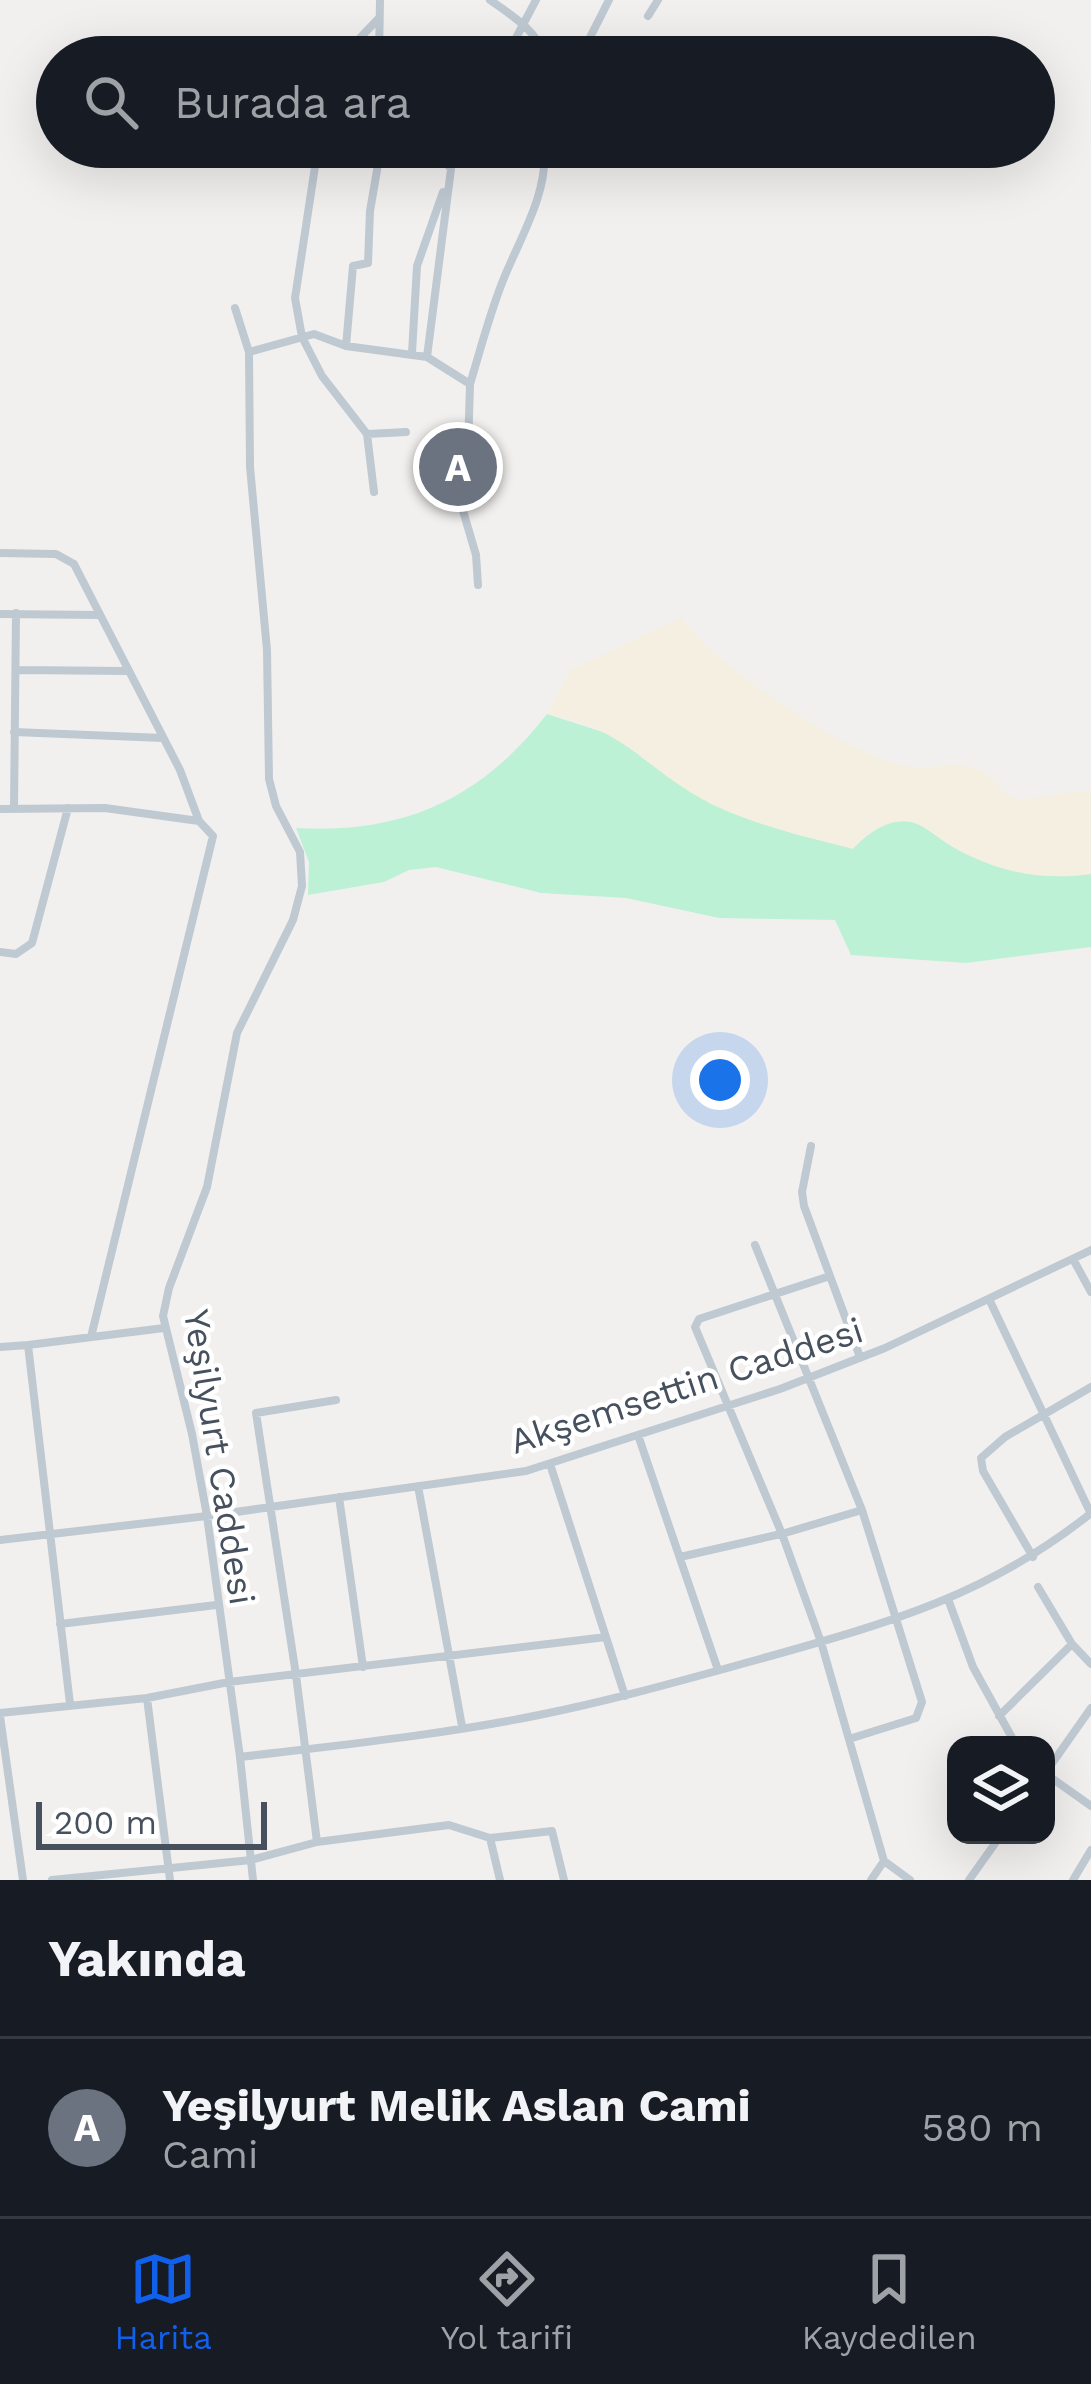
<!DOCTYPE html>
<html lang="tr">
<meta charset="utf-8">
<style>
body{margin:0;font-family:"Work Sans",sans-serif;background:#242831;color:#f1f3f6}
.controls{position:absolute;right:36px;bottom:36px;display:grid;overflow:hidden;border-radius:24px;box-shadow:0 12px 48px #0002}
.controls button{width:108px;height:108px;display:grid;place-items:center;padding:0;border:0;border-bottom:3px solid #363941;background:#171b24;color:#f1f3f6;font:60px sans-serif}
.scale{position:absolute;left:36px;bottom:30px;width:231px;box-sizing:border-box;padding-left:12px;border:6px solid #47515e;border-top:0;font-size:33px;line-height:42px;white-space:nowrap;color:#47515e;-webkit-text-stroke:9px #fff;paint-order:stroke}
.you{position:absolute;left:720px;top:1080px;width:42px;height:42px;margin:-30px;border:9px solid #fff;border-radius:50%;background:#1a73e8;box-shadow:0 0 0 18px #1a73e833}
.badge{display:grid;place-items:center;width:78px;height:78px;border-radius:50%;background:#1160eb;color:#fff;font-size:39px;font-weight:700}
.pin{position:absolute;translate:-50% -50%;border:6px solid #fff;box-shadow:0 3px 12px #0006}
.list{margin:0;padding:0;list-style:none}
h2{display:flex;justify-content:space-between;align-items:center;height:156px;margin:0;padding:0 48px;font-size:51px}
h2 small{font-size:39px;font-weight:400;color:#9ea1a6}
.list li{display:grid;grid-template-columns:78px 1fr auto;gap:36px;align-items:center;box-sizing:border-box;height:180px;padding:0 48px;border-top:3px solid #363941}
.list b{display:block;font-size:45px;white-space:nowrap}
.list p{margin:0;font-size:39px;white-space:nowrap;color:#9ea1a6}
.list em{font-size:39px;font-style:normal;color:#9ea1a6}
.icon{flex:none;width:66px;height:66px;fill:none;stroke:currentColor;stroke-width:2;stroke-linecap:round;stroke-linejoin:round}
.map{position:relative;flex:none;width:1091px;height:1880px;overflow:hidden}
.search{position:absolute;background:#171b24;box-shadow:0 12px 48px #0002;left:36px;right:36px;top:36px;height:132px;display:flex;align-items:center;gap:30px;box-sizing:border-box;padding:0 42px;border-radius:66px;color:#9ea1a6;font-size:45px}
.sheet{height:336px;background:#171b24}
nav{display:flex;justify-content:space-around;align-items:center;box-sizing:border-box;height:168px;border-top:3px solid #363941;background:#171b24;font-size:33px;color:#9ea1a6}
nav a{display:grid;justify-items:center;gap:6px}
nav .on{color:#1160eb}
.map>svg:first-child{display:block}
.green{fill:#bcf1d5}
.sand{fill:#f4efe0}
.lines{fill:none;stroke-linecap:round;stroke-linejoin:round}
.minor{stroke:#bfc9d2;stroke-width:8}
.labels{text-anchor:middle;stroke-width:9;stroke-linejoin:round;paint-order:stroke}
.street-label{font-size:36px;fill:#47515e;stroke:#fff}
</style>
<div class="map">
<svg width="1091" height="1880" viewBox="0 0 1091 1880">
<rect width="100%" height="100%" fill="#f2f0ef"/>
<path class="green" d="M547,714L612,735L711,804L795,834L853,848C870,833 887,818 912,822C926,825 940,840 953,847C998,872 1040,880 1091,874V947L966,963L851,955L835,920L719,918L626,898L541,893L436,867L409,870L384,882L308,895L309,862L296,828C404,834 481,799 547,714Z"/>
<path class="sand" d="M681,617C715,666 842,751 900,765C925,771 950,762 974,768C993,773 1000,793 1018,800L1091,790V874C1040,881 998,872 953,847C940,840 926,826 912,822C888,817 868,832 853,849C803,836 748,824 702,799C641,765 624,728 547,714L571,670Z"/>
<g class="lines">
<path class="minor" d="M490,0C511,15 538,31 545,57
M648,16L658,0
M353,57L359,39L378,19
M379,57L380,0
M506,57L536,0
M580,57L609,0
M318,147L295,298L302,337L322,376L367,434L374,492
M465,148L490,158L506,147
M450,165L458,161L465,147
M235,308L249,352L250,467L267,650L269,779L276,806L300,852L302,886L293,920L237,1033L207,1187L169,1288L163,1316L192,1434L207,1516L240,1757L253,1880
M346,346L353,266L368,263L370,211L381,147
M249,352L314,334L346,346L427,357L451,169L441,157L411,147
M412,353L417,266L443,192
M427,357L470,384C480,351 489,316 502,283C518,241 549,194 544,147
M470,385L468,449L475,461L459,497L476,555L478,585
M367,434L406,432
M0,553L56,554L74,564L180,770L199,821L213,836L91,1337
M0,614L100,615
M17,670L128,671
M14,732L163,738
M0,809L105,808L199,821
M14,809L16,613
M0,952L16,954L32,943L68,808
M811,1146L802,1192L804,1206L860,1357
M755,1245L862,1510L922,1702L916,1718L849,1739
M1073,1259L1091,1292
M830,1276L699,1319L695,1327L782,1534L821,1642L884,1861L910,1880
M989,1299L1091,1514
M28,1345L164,1328
M0,1347L28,1345L70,1704
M638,1435L718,1670
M550,1464L625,1696
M418,1486L462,1726
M339,1497L363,1667
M0,1540L207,1516L526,1471L780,1389L885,1348L1091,1250
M680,1557L785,1533L862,1510
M1033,1557L983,1471L981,1458L1005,1437L1091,1387
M1038,1587L1072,1644L1091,1664
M948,1599L973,1667L1016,1745
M60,1624L216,1605
M147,1698L170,1880
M0,1713L147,1698L229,1682L606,1637
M0,1716L23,1880
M999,1716L1072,1644
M240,1757C340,1745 441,1735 539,1715C614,1700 687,1679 760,1659C885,1624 988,1596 1091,1513
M1046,1772L1091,1708
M1046,1774L1091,1806
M490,1838L500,1880
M317,1842L296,1675L256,1413L336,1400
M52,1880L251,1860L317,1842L449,1825L490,1838L552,1831L564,1880
M871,1880L884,1861
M969,1880L1001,1835
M1073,1880L1091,1850"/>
</g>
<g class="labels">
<g class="street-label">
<text transform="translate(686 1385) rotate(-18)" y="13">Akşemsettin Caddesi</text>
<text transform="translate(220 1457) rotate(81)" y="13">Yeşilyurt Caddesi</text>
</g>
</g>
</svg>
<div class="controls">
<button><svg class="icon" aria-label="layers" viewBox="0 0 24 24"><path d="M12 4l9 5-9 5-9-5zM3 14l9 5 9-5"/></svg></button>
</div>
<div class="scale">200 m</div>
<div class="you"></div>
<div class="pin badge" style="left:458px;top:467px;background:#6b7280">A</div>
<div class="search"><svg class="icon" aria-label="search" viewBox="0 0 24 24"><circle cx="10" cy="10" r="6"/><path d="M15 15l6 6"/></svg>Burada ara</div>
</div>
<section class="sheet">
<h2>Yakında<small></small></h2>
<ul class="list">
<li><span class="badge" style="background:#6b7280">A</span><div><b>Yeşilyurt Melik Aslan Cami</b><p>Cami</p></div><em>580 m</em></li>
</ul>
</section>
<nav>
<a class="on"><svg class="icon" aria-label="map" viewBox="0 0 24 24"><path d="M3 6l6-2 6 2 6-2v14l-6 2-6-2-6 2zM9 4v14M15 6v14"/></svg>Harita</a>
<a><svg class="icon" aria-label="directions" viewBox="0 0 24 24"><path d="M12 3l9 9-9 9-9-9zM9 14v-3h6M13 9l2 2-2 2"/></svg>Yol tarifi</a>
<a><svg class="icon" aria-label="saved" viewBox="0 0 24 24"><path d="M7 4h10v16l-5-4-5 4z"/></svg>Kaydedilen</a>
</nav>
